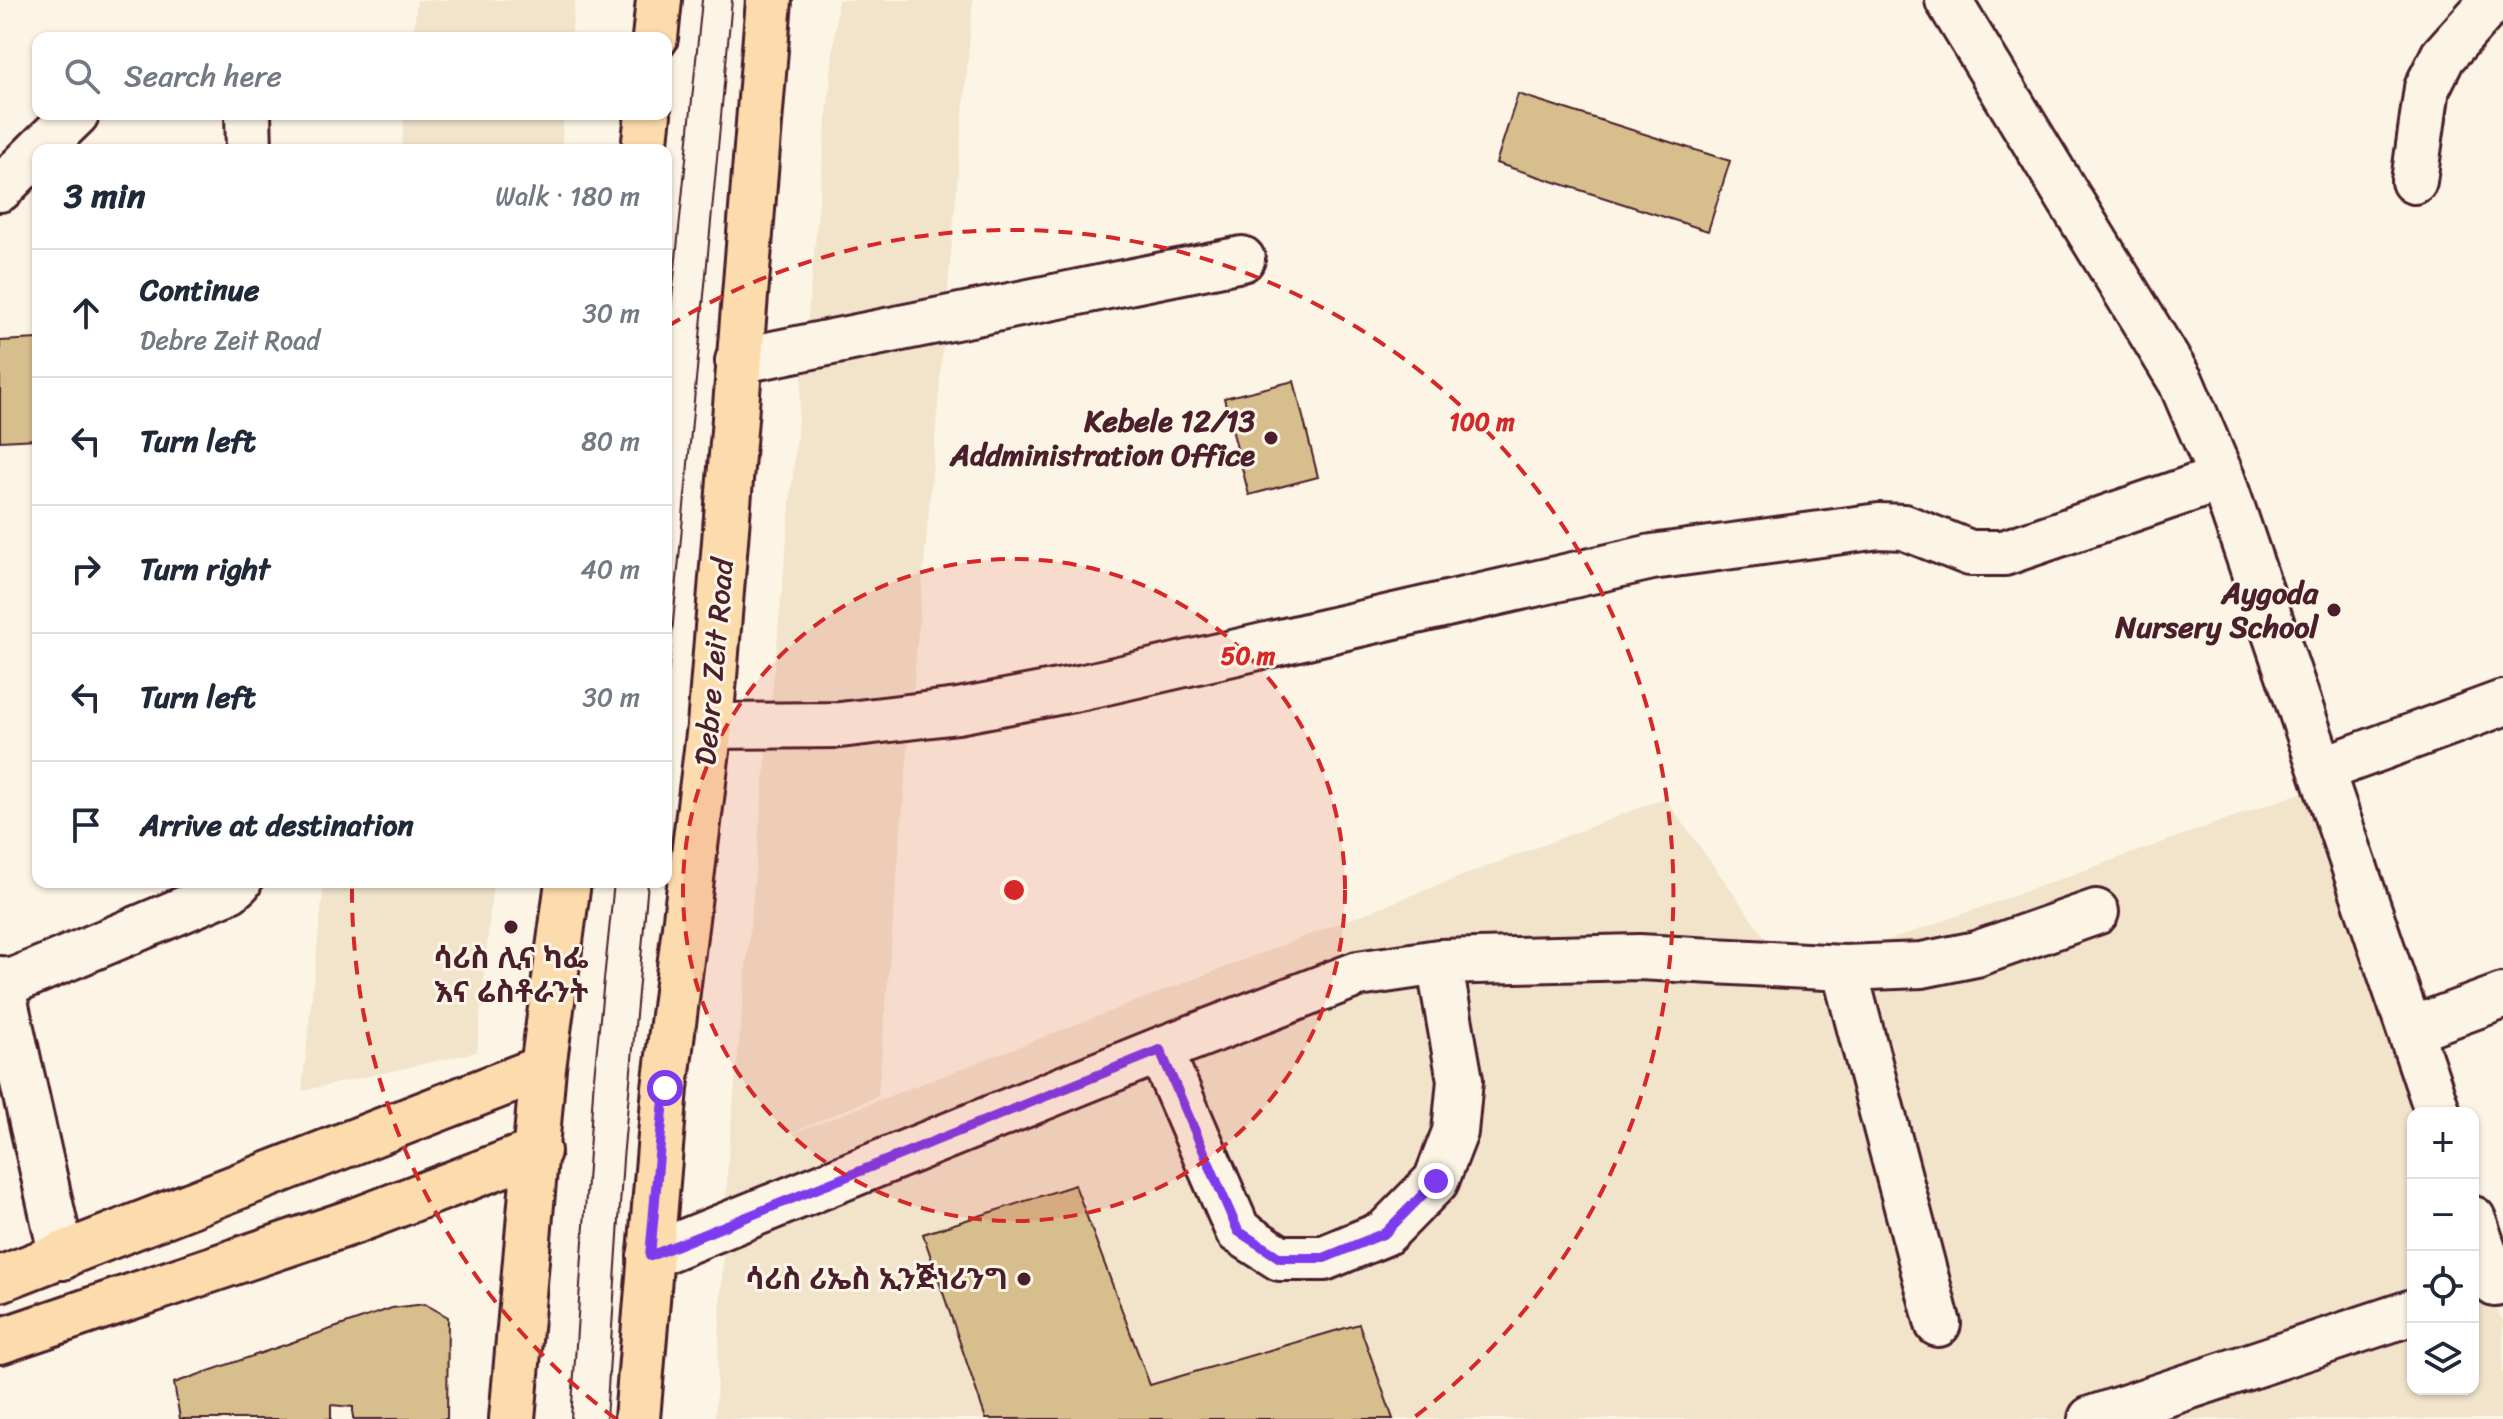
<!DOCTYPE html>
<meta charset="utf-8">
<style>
body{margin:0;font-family:Sriracha,"Noto Sans Ethiopic",sans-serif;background:#f2f2f3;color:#1f2937}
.controls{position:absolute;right:24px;bottom:24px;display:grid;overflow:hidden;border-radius:16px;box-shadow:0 2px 6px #0004}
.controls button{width:72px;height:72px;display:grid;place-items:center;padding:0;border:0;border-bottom:2px solid #e0e1e3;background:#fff;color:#1f2937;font:40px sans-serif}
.stop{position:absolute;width:24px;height:24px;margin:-18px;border:6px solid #7c3aed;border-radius:50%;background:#fff}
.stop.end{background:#7c3aed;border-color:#fff;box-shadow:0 2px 8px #0008}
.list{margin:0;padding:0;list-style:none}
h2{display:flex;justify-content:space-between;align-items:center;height:104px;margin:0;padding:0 32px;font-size:34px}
h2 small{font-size:26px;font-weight:400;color:#747a83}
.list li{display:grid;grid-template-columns:52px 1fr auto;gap:24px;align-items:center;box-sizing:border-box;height:128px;padding:0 32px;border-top:2px solid #e0e1e3}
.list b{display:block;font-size:30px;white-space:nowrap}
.list p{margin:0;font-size:26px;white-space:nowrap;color:#747a83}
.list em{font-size:26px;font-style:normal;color:#747a83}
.icon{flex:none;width:44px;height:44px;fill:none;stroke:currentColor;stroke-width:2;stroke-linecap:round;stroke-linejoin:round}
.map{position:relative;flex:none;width:2503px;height:1419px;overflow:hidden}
.search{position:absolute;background:#fff;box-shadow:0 2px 6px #0004;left:32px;top:32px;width:640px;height:88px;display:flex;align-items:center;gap:20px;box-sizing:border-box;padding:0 28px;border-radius:16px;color:#747a83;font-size:30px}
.panel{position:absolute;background:#fff;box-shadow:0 2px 6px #0004;left:32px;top:144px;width:640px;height:744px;border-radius:16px}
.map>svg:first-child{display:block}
.built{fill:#f1e4cb}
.building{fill:#d7be8d;stroke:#4a1f2b;stroke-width:2}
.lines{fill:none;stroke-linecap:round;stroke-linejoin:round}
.minor-casing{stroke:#4a1f2b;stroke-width:50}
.major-casing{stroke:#4a1f2b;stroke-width:50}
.minor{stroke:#fcf5e5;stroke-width:44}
.major{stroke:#fcdcac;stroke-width:44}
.tram{stroke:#4a1f2b;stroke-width:2}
.route{stroke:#7c3aed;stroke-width:10}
.ring{fill:none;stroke:#d62828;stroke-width:4;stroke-dasharray:14 10}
.poi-dot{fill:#4a1f2b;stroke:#fcf5e5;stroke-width:3}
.labels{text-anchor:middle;stroke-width:6;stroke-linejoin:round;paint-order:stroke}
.poi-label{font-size:30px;font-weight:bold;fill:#4a1f2b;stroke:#fcf5e5;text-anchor:end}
.street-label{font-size:30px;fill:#4a1f2b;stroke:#fcf5e5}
.centre{fill:#d62828;stroke:#fcf5e5;stroke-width:4}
.ring-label{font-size:24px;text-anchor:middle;font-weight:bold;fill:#d62828;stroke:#fcf5e5;stroke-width:6;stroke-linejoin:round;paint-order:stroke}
</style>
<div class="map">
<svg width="2503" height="1419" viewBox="0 0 2503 1419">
<rect width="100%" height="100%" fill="#fcf5e5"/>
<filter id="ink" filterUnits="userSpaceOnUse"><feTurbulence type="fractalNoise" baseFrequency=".0125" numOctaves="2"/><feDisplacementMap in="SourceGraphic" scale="16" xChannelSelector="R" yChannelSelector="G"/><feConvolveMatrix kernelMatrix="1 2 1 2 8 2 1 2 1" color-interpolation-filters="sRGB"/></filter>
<g filter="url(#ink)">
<path class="built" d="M417,0H575L571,38H413Z
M838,0H973L878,1096L770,1142L1665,798L1792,975L2323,785L2430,1113H2413V1389H2473V1247L2489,1297L2503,1321V1419H715L728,1158Z
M405,114H564L561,150H401Z
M324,882H493L477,1052L302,1091Z"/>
<path class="building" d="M1518,94L1730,161L1708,231L1496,163Z
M38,339V439L0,441V341Z
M1294,381L1318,477L1249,495L1224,398Z
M1075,1185L1150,1385L1359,1324L1393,1419H986L923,1234Z
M425,1304L448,1317L447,1419H353V1407L331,1405V1419H180L174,1383L392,1308Z"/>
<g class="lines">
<g class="minor-casing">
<path id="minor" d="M1948,0L2181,382L2222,478L2438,1113
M248,114L249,150
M39,150L76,114
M2414,181L2427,88L2443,56L2493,0
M0,189L38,151
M738,361L1242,259
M710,726L840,725L958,711L1084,687L1652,557L1879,526L1904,527L1970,553H2004L2222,478
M2323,769L2503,703
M1844,968L1938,1324
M0,979L62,1257
M1,986L230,890L239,882
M2410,1030L2503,996
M1160,1050L1238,1231L1280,1258H1324L1385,1233L1436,1181L1455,1132L1460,1080L1439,962
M2473,1219L2495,1284
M650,1256L1160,1050L1358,974L1439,962L1639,957L1844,968L1922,965L1976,954L2096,912
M2091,1419L2413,1312"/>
</g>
<g class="major-casing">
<path id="major" d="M655,38L659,0
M644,150L648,114
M0,1279L543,1068
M0,1341L355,1221L538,1151
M512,1419L543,1068L568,882
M637,1419L665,1088L710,726L769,0"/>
</g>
<use href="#minor" class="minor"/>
<use href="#major" class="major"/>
<path class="tram" d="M666,358L702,0
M666,696L732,0
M571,1419L594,1077L614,882
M606,1419L623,1159L648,882"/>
</g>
</g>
<g class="lines" filter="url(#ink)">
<path class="route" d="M665,1088L650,1256L1160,1050L1238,1231L1280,1258H1324L1385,1233L1436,1181"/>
</g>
<circle cx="1014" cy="890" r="331" fill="#d62828" fill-opacity=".12"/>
<g class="ring">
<circle cx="1014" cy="890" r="331"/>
<path d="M616 1419A662 662 0 0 1 352 884M668 326A662 662 0 0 1 1412 1419"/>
</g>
<g class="poi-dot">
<circle cx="1271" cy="438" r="8"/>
<circle cx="2334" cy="610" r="8"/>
<circle cx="511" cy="927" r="8"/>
<circle cx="1024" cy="1279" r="8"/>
</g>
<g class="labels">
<g class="poi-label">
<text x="1255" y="431">Kebele 12/13<tspan x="1255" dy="34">Addministration Office</tspan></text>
<text x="2318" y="603">Aygoda<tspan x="2318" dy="34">Nursery School</tspan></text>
<text x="511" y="968" text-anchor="middle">ሳሪስ ሊና ካፌ<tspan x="511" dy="34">እና ሬስቶራንት</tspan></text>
<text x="1008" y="1289">ሳሪስ ሪኤስ ኢንጅነሪንግ</text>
</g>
<g class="street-label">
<text transform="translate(714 662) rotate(-85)" y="10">Debre Zeit Road</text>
</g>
</g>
<circle cx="1014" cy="890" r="12" class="centre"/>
<g class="ring-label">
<text x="1482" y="430">100 m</text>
<text x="1248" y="664">50 m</text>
</g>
</svg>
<div class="controls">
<button>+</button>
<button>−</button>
<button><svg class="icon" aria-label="locate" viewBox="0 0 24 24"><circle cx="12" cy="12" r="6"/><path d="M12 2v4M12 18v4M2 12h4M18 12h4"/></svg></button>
<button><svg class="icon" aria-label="layers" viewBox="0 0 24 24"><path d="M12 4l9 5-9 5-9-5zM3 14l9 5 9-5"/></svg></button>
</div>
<div class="stop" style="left:665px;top:1088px"></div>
<div class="stop end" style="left:1436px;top:1181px"></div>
<div class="search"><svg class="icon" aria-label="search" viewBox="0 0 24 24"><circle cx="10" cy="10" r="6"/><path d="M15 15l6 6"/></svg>Search here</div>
<section class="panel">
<h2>3 min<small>Walk · 180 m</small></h2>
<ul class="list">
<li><svg class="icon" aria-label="ahead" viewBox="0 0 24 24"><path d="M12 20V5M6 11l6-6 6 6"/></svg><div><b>Continue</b><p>Debre Zeit Road</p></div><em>30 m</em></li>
<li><svg class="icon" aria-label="left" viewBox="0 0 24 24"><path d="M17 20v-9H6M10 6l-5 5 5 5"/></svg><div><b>Turn left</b></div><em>80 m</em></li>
<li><svg class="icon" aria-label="right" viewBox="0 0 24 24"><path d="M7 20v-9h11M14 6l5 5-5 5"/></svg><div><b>Turn right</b></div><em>40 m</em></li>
<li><svg class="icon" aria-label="left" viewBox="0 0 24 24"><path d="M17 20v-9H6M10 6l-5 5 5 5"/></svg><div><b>Turn left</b></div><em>30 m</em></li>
<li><svg class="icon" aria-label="arrive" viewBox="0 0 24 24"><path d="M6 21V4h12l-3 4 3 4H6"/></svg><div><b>Arrive at destination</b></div></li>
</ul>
</section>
</div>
